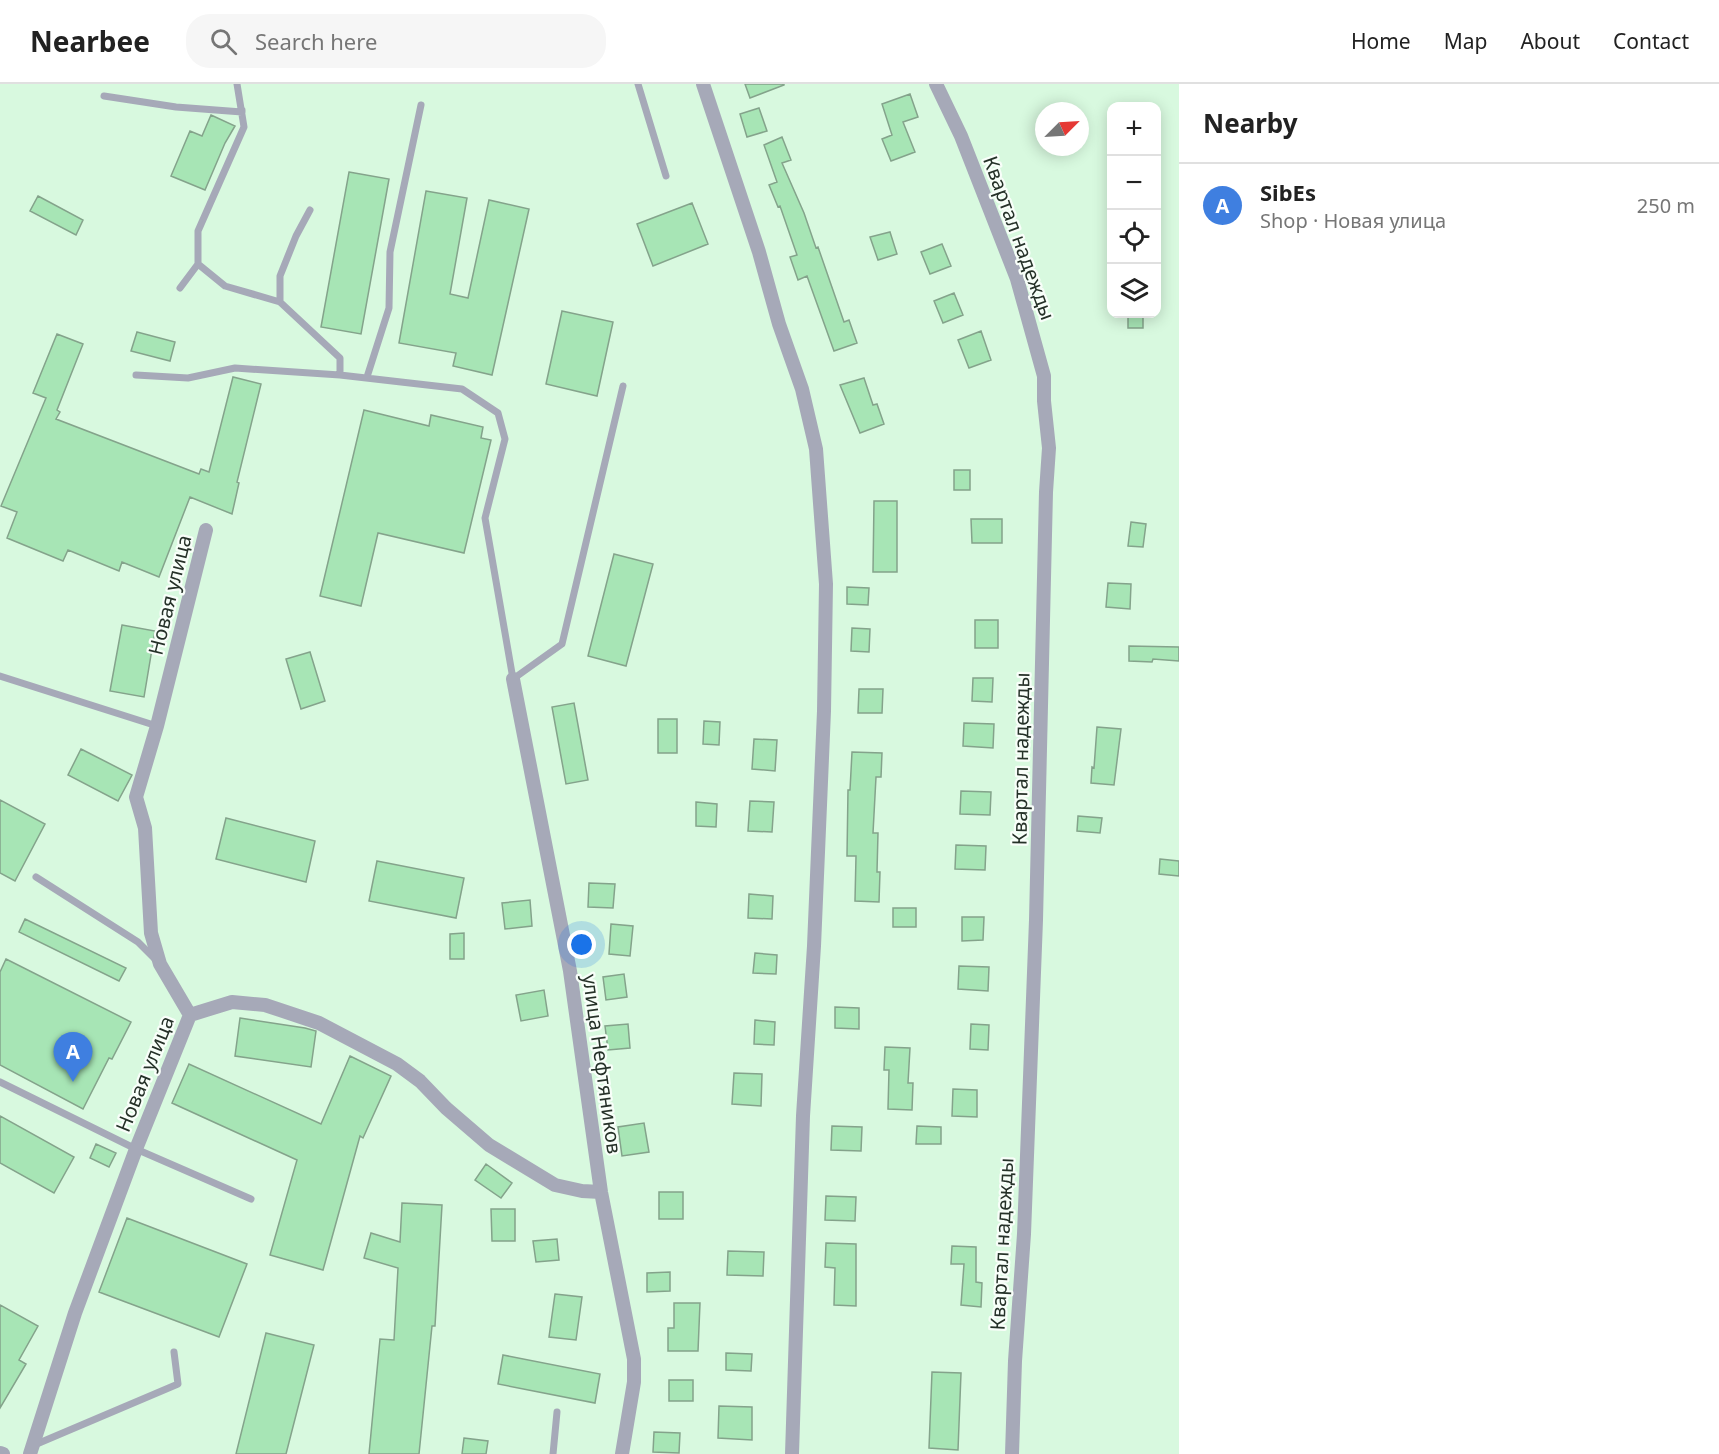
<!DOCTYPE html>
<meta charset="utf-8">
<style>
body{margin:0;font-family:"Noto Sans",sans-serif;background:#f6f6f6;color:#222}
.controls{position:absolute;right:18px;top:18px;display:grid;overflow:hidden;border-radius:12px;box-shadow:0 3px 15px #0003}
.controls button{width:54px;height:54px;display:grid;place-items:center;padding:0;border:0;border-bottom:2px solid #e0e0e0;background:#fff;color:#222;font:30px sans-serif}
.compass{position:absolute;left:1035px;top:18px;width:54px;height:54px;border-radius:50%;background:#fff;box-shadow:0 3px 15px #0003;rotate:66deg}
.you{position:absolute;left:582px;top:861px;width:21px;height:21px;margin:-15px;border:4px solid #fff;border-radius:50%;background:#1a73e8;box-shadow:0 0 0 9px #1a73e833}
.badge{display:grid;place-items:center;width:39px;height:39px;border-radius:50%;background:#111827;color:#fff;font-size:20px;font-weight:700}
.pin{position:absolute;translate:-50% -50px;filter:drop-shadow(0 2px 3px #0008)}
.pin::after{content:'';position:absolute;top:32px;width:21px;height:18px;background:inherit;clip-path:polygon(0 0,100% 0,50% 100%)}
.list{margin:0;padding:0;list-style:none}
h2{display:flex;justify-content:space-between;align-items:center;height:78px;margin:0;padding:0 24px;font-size:26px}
h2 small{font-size:20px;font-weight:400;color:#767676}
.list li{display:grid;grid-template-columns:39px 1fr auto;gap:18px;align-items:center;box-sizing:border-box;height:84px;padding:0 24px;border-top:2px solid #e0e0e0}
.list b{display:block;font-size:22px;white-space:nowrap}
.list p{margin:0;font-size:20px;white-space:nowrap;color:#767676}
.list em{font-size:20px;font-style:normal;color:#767676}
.icon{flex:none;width:33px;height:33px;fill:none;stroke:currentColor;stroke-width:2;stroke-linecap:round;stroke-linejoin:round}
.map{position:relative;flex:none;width:1179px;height:1370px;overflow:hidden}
header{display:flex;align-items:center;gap:36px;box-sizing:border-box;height:84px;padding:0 30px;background:#fff;border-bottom:2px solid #e0e0e0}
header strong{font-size:28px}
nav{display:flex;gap:33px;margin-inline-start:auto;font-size:21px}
.search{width:420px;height:54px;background:#f6f6f6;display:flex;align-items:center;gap:15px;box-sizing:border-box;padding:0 21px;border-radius:24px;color:#767676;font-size:22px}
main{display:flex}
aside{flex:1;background:#fff}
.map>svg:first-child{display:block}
.building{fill:#a7e5b5;stroke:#84a38b;stroke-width:1.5}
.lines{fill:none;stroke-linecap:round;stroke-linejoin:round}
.lane{stroke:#a6a9b8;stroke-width:7}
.street{stroke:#a6a9b8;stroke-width:14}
.labels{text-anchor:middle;stroke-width:4.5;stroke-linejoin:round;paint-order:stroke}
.street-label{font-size:20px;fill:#253128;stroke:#f8fef9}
</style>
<header>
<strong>Nearbee</strong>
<div class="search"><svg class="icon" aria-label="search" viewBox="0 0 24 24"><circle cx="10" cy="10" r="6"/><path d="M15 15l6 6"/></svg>Search here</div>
<nav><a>Home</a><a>Map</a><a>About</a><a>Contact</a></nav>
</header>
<main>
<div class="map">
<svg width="1179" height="1370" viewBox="0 0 1179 1370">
<rect width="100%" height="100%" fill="#d8f9df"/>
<path class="building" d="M745,0H784V1L750,14Z
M910,10L918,33L903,38L915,68L891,77L882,55L892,51L882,20Z
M759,24L767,47L747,53L740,30Z
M211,31L235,42L225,59L205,106L171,92L190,47L202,52Z
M782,53L791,76L782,79L804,129L816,164L818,163L844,238L849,236L857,259L834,267L807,192L798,196L790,173L797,171L780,122L778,123L769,101L777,98L764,61Z
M349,88L389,95L361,250L321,243Z
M426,107L467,114L450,210L468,214L489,116L529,125L492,291L453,282L456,269L399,259Z
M38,112L83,136L76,151L30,127Z
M692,119L708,160L653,182L637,140Z
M890,148L897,170L878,176L870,153Z
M942,160L951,182L930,190L921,168Z
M954,209L963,231L943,239L934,217Z
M562,227L613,238L597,312L546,300Z
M1128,230H1143V244H1128Z
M981,247L991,276L969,284L958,256Z
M137,248L175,258L170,277L131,267Z
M57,250L83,260L57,326L60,328L56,335L199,390L201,385L209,388L233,293L261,300L237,398L239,399L232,430L190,413L159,493L122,478L119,487L68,466L63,477L7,454L17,428L1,422L46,314L33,309Z
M864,294L873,321L877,320L884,340L860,349L840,301Z
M364,326L429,342L431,331L483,343L481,354L491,356L464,469L378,449L361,522L320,512Z
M954,386H970V406H954Z
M874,417H897V488H873Z
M971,435H1002V459H972Z
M1131,438L1146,440L1143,463L1128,462Z
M614,470L653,480L626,582L588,572Z
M1108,499L1131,500L1130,525L1106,523Z
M847,503L869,504L868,521L847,520Z
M975,536H998V564H975Z
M122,541L155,547L144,613L110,607Z
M852,544L870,545L869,568L851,567Z
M1129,562L1179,563V577L1153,575L1152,578L1129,577Z
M310,568L325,617L301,625L286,575Z
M973,594H993L992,618L972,617Z
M859,605H883L882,629H858Z
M574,619L588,696L566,700L552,623Z
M658,635H677V669H658Z
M704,637L720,638L719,661L703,660Z
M964,639L994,640L993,664L963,662Z
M1097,643L1121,645L1114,701L1091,699L1092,683L1094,684Z
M754,655L777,656L775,687L752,685Z
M81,665L132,691L118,717L68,691Z
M852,668L882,669L881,693H876L873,749H878L877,788H880L879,818L855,817L856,772H847L848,706H850Z
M961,707L991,708L990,731L960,730Z
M0,716L45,740L15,797L0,789Z
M750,717L774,718L772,748L748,747Z
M696,718L717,720L716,743L696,742Z
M1078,732L1102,734L1100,749L1077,747Z
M226,734L315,757L306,798L216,775Z
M956,761L986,762L985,786L955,785Z
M1160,775L1179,777V792L1159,790Z
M377,777L464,794L456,834L369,817Z
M589,799L615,800L613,824L588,823Z
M749,810L773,812L772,835L748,834Z
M530,816L532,842L505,845L502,819Z
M893,824H916V843H893Z
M962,833H984L983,856L962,857Z
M25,835L126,884L119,897L19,848Z
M611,840L633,842L630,872L609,870Z
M464,849V875H450V850Z
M755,869L777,871L776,890L753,889Z
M6,875L131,938L112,975L109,974L83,1025L0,981V888Z
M959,882L989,883L988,907L958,905Z
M624,890L627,913L606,916L603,893Z
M544,906L548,932L521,937L516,911Z
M835,923L859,924V945L835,944Z
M240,934L305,944L316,947L311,983L235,972Z
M755,936L775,938L774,961L754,960Z
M628,940L630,964L608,966L605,942Z
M971,940L989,941L988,966L970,965Z
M885,963L910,964L908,999H913L912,1026L888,1025L889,986H884Z
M350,972L391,992L363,1054L360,1052L323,1186L270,1171L297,1076L172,1019L189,980L321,1040Z
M734,989L762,990L761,1022L732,1020Z
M953,1005L977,1006V1033L952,1032Z
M0,1032L74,1073L54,1109L0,1079Z
M644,1039L649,1068L622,1072L618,1043Z
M832,1042L862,1043L861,1067L831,1066Z
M917,1042L941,1043V1060H916Z
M96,1060L116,1069L109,1083L90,1074Z
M486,1080L512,1099L501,1114L475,1096Z
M659,1108H683V1135H659Z
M826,1112L856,1113L855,1137L825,1136Z
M402,1119L442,1121L435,1242H432L419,1370H369L380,1255L394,1256L398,1184L364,1174L371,1149L400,1158Z
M491,1125H515V1157H492Z
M127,1134L247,1180L219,1253L99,1208Z
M557,1155L559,1176L536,1178L533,1157Z
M826,1159L856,1160V1222L834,1221L835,1184L825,1183Z
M952,1162L976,1163V1198L982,1199L981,1223L961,1221L964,1180H951Z
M728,1167L764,1168L763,1192L727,1191Z
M670,1188V1207L647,1208V1189Z
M555,1210L582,1213L576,1256L549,1253Z
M674,1219H700L698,1267H668V1244H674Z
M0,1221L38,1242L19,1276L26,1280L0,1324Z
M266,1249L314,1261L286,1370H236Z
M726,1269L752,1270L751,1287L726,1286Z
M503,1271L600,1290L595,1319L498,1300Z
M932,1288L961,1289L958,1366L929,1364Z
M669,1296H693V1317H669Z
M719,1322L752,1323V1356L718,1354Z
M654,1348L680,1349L679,1369L653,1368Z
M464,1354L488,1357L486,1370H462Z"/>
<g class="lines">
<path class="lane" d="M237,0L244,43L198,147V180L225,202L280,218L340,274V291L462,305L498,329L505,355L485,434L513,595L562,560L623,302
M638,0L666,92
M104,12L176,23L242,28V26
M180,204L198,180
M280,218V192L296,152L310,126
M136,291L188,294L235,284L340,291
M367,293L389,224L390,168L421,21
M0,592L157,642
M36,793L138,858L156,876
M0,998L136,1065L251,1115
M32,1362L178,1300L174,1268
M553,1370L557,1328"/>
<path class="street" d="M703,0L759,168L779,240L802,305L816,365L826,500L824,627L814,862L803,1032L792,1370
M936,0L961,52L1017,195L1044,292V317L1049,364L1046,408L1036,836L1024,1150L1015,1277L1012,1370
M513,595L570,887L601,1108L634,1275V1298L622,1370
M190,931L232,918L265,921L319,939L397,980L420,997L446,1024L489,1061L555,1101L582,1107L601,1108
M0,1369L3,1370
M30,1370L75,1229L136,1065L190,931L160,880L151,849L145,744L136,713L157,642L206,446"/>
</g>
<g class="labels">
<g class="street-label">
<text transform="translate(1019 154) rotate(70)" y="7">Квартал надежды</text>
<text transform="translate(170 511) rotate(-76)" y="7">Новая улица</text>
<text transform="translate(1021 675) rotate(-89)" y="7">Квартал надежды</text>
<text transform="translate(602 980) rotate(82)" y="7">улица Нефтяников</text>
<text transform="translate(145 990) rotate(-68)" y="7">Новая улица</text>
<text transform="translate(1002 1160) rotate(-87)" y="7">Квартал надежды</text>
</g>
</g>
</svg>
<div class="controls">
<button>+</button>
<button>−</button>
<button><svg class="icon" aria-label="locate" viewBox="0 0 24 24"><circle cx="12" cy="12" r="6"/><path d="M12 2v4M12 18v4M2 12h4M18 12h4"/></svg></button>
<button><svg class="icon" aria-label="layers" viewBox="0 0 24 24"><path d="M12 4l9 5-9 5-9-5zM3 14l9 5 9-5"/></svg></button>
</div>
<svg class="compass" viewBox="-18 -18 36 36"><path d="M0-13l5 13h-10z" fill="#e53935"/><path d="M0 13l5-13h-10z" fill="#767676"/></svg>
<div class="you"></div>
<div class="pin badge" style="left:73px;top:998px;background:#3f7fe0">A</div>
</div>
<aside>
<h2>Nearby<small></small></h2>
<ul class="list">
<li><span class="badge" style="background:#3f7fe0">A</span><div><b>SibEs</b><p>Shop · Новая улица</p></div><em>250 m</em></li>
</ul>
</aside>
</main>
